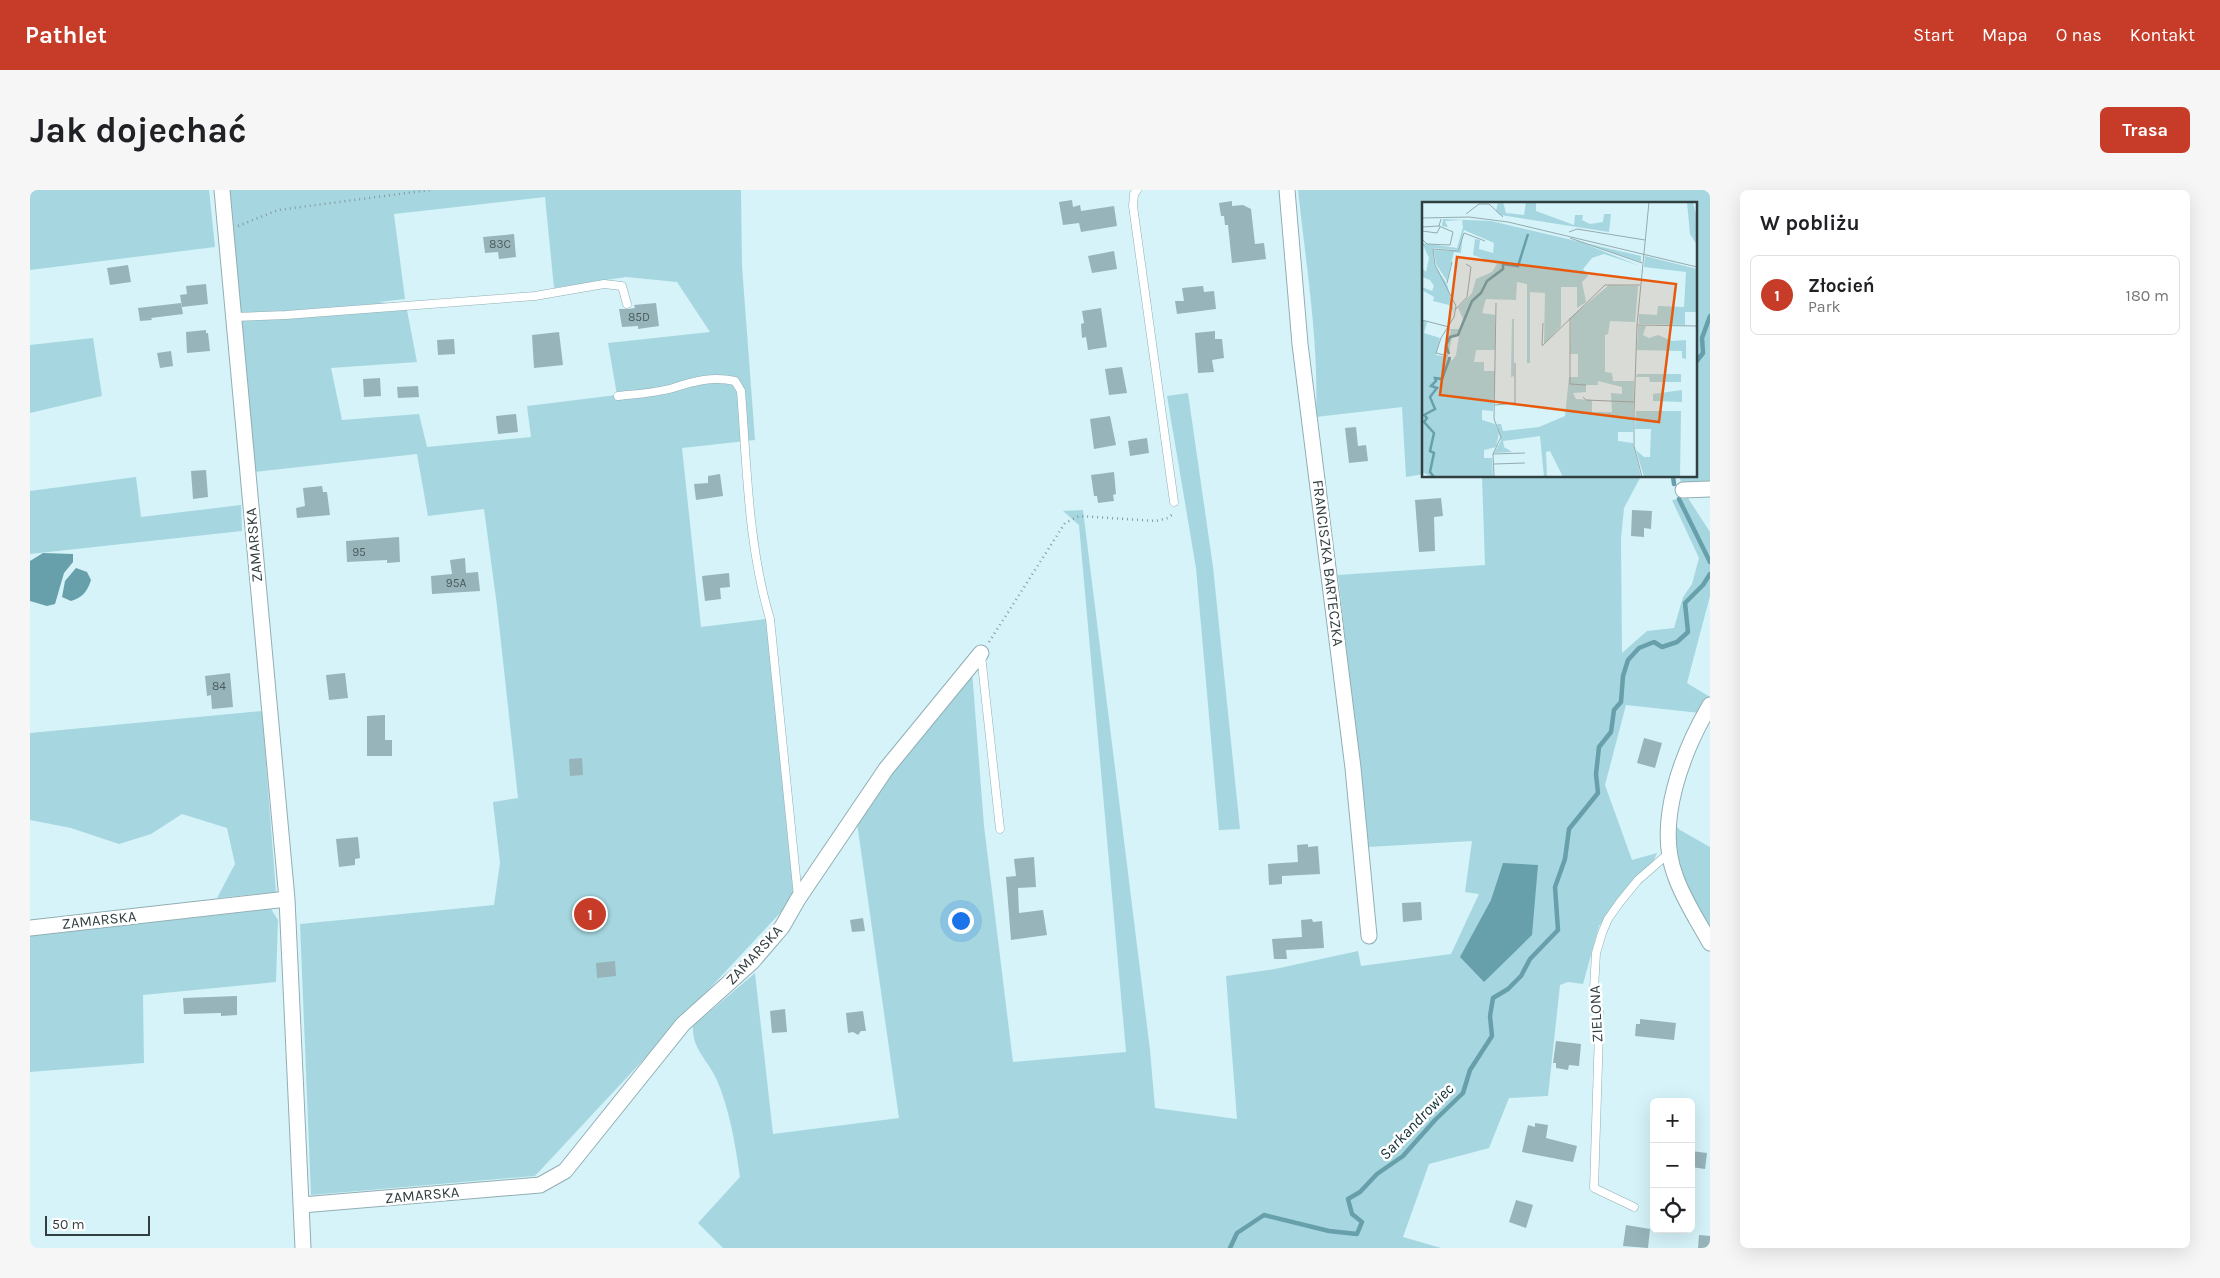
<!DOCTYPE html>
<html lang="pl">
<meta charset="utf-8">
<style>
body{margin:0;font-family:Karla,sans-serif;background:#f6f6f6;color:#202124}
.controls{position:absolute;right:15px;bottom:15px;display:grid;overflow:hidden;border-radius:8px;box-shadow:0 5px 20px #0002}
.controls button{width:45px;height:45px;display:grid;place-items:center;padding:0;border:0;border-bottom:1px solid #e0e0e0;background:#fff;color:#202124;font:25px sans-serif}
.scale{position:absolute;left:15px;bottom:12px;width:105px;box-sizing:border-box;padding-left:5px;border:2px solid #323f41;border-top:0;font-size:14px;line-height:18px;white-space:nowrap;color:#323f41;-webkit-text-stroke:4px #fff;paint-order:stroke}
.you{position:absolute;left:930px;top:730px;width:18px;height:18px;margin:-12px;border:4px solid #fff;border-radius:50%;background:#1a73e8;box-shadow:0 0 0 8px #1a73e833}
.badge{display:grid;place-items:center;width:32px;height:32px;border-radius:50%;background:#c73b29;color:#fff;font-size:16px;font-weight:700}
.pin{position:absolute;translate:-50% -50%;border:2px solid #fff;box-shadow:0 1px 5px #0006}
.list{margin:0;padding:0;list-style:none}
h2{display:flex;justify-content:space-between;align-items:center;height:65px;margin:0;padding:0 20px;font-size:21px}
h2 small{font-size:16px;font-weight:400;color:#757577}
.list li{display:grid;grid-template-columns:32px 1fr auto;gap:15px;align-items:center;box-sizing:border-box;height:80px;margin:0 10px 10px;padding:0 10px;border:1px solid #e0e0e0;border-radius:8px}
.list b{display:block;font-size:19px;white-space:nowrap}
.list p{margin:0;font-size:16px;white-space:nowrap;color:#757577}
.list em{font-size:16px;font-style:normal;color:#757577}
.icon{flex:none;width:28px;height:28px;fill:none;stroke:currentColor;stroke-width:2;stroke-linecap:round;stroke-linejoin:round}
.map{position:relative;flex:none;width:1680px;height:1058px;overflow:hidden;border-radius:8px}
header{display:flex;align-items:center;gap:30px;box-sizing:border-box;height:70px;padding:0 25px;background:#c73b29;color:#fff}
header strong{font-size:24px}
nav{display:flex;gap:28px;margin-inline-start:auto;font-size:18px}
.intro{display:flex;align-items:center;justify-content:space-between;box-sizing:border-box;height:120px;padding:0 30px}
h1{margin:0;font-size:35px}
.button{padding:12px 22px;border-radius:8px;background:#c73b29;color:#fff;font-size:18px;font-weight:700}
main{display:flex;gap:30px;padding:0 30px}
aside{flex:1;background:#fff;border-radius:8px;box-shadow:0 5px 20px #0002}
.map>svg:first-child{display:block}
.green{fill:#a6d7e0;fill-rule:evenodd}
.water{fill:#679faa}
.lines{fill:none;stroke-linecap:round;stroke-linejoin:round}
.stream{stroke:#679faa;stroke-width:4.5}
.building{fill:#97b4ba}
.service-casing{stroke:#91aeb4;stroke-width:9}
.minor-casing{stroke:#91aeb4;stroke-width:17}
.path{stroke:#849a9e;stroke-width:2.5;stroke-dasharray:1 4;stroke-linecap:butt}
.service{stroke:#fff;stroke-width:8}
.minor{stroke:#fff;stroke-width:15}
.labels{text-anchor:middle;stroke-width:5;stroke-linejoin:round;paint-order:stroke}
.number-label{font-size:12px;fill:#4b5c5f}
.street-label{font-size:15px;fill:#323f41;stroke:#fff}
.water-label{font-size:16px;font-style:italic;fill:#153237;stroke:#fff}
.inset-river{fill:none;stroke:#679faa;stroke-width:2.5}
.inset-road{fill:none;stroke:#94abaf;stroke-width:1}
.view{fill:#e8590c;fill-opacity:0.15;stroke:#e8590c;stroke-width:2.5}
.inset-edge{fill:none;stroke:#323f41;stroke-width:2.5}
</style>
<header>
<strong>Pathlet</strong>
<nav><a>Start</a><a>Mapa</a><a>O nas</a><a>Kontakt</a></nav>
</header>
<div class="intro"><h1>Jak dojechać</h1><a class="button">Trasa</a></div>
<main>
<div class="map">
<svg width="1680" height="1058" viewBox="0 0 1680 1058">
<rect width="100%" height="100%" fill="#d5f3f9"/>
<path class="green" d="M0,0H179L185,57L0,80Z
M197,0H711L712,76L725,250L652,258L671,437L736,429L765,707L505,986L281,1005L270,734L464,715L470,673L463,612L488,608L467,416L454,319L398,326L387,264L224,282ZM515,7L524,98L596,87L647,92L680,142L578,153L587,205L497,216L501,247L397,257L389,224L312,230L301,178L387,172L376,115L349,112L375,109L364,24Z
M1268,0H1680V295L1651,297L1650,286H1666V14H1394V284L1376,287L1372,217L1286,227C1289,151 1276,76 1268,0Z
M63,148L72,206L0,223V155Z
M1158,203L1183,377L1210,639L1189,640L1166,378L1137,206Z
M1452,286H1611L1594,318L1591,349L1592,463L1617,441L1644,438L1653,407L1662,394L1669,368L1642,310L1658,308L1680,342V406L1657,493L1680,507L1670,523L1596,515L1575,595L1602,670L1627,663L1624,670L1569,736L1553,794L1538,792L1530,795L1518,906L1479,908L1459,958L1399,974L1373,1047L1411,1058H693L668,1033L710,987C705,953 700,920 686,888C677,869 662,859 663,836L725,783L743,944L869,928L827,633L857,584L942,481L954,636L983,872L1096,862L1049,335L1033,321L1053,320L1120,860L1125,918L1207,929L1196,786L1245,779L1328,761L1331,776L1421,764L1449,704L1435,702L1442,651L1338,657L1308,385L1455,375Z
M106,287L111,327L211,315L212,341L0,364V301Z
M232,521L246,702L187,708L205,674L197,638L152,624L121,644L89,654L41,638L0,630V543Z
M1642,632L1650,640L1680,657V742L1650,684Z
M241,719L248,730L246,792L113,805L114,873L0,882V746Z"/>
<path class="water" d="M13,363L43,364V372L34,383L25,414L17,416L0,411V371Z
M46,378L57,382L61,390C57,402 53,407 41,411L32,407L35,391Z
M1473,673L1508,675L1502,745L1454,792L1430,767L1461,710Z"/>
<g class="lines">
<path class="stream" d="M1666,172L1673,163L1672,148L1680,126
M1643,286L1644,294
M1649,309L1680,372
M1200,1058L1207,1043L1234,1025L1299,1041L1327,1044L1332,1032L1322,1024L1318,1009L1330,1002L1347,984L1373,966L1405,930L1433,903L1440,880L1462,846L1460,826L1463,808L1478,799L1491,786L1500,769L1528,740L1525,697L1535,669L1539,639L1568,603L1566,584L1569,557L1581,542L1584,520L1591,512L1593,486L1598,470L1609,458L1624,452L1632,457L1647,452L1658,442L1655,413L1673,395L1680,384"/>
</g>
<path class="building" d="M1042,10L1043,17L1050,15L1051,21L1084,16L1087,36L1051,42L1049,33L1033,35L1029,12Z
M1202,11V16L1213,15L1221,19L1225,54L1234,53L1236,69L1202,73L1198,35H1195L1194,26H1191L1189,13Z
M484,44L486,67L469,69L468,62L455,63L453,47Z
M1084,61L1087,79L1062,83L1058,66Z
M98,75L101,92L80,95L77,78Z
M176,94L178,114L152,117L150,105L157,104L156,96Z
M1173,96L1174,102L1184,101L1186,119L1147,124L1145,111H1154L1152,98Z
M151,113L153,124L121,128L122,130L110,131L108,118Z
M626,113L629,136L608,139V136L592,137L589,119H598L605,118L604,115Z
M1071,118L1077,157L1058,160L1056,147L1052,148L1051,134L1054,133L1052,121Z
M176,140V143H178L180,161L157,163L156,142Z
M1185,141V149H1192L1194,168L1182,170L1184,182L1168,183L1165,143Z
M529,142L533,175L504,178L502,145Z
M424,149L425,164L408,165L407,150Z
M141,161L143,176L130,178L127,163Z
M1092,177L1097,203L1079,205L1075,179Z
M350,188L351,206L334,207L333,189Z
M388,196L389,207L368,208L367,197Z
M486,224L488,242L468,244L466,226Z
M1080,226L1086,255L1064,259L1060,229Z
M1326,237L1328,256L1336,255L1338,271L1319,273L1315,238Z
M1117,248L1119,263L1100,266L1098,251Z
M176,280L178,307L163,309L161,281Z
M1084,282L1086,304L1083,305L1084,311L1068,313L1067,306H1064L1061,285Z
M690,284L693,306L666,310L664,294L678,293V286Z
M292,296L293,302H297L300,325L267,328L266,318L275,316L273,298Z
M1411,308L1413,326L1404,327L1405,361L1389,362L1385,310Z
M1602,320L1622,321L1621,339L1614,338V347L1601,346Z
M369,347L370,372L357,373V370L317,372L316,351Z
M435,368L436,383L448,382L450,401L402,404L401,386L422,384L420,370Z
M699,383L700,397L690,398L691,409L675,411L672,386Z
M200,483L203,517L182,519L181,505L177,506L175,486Z
M315,483L318,508L299,510L296,485Z
M355,525V550H362V566H337V526Z
M1614,548L1632,553L1625,578L1607,573Z
M552,568L553,585L540,586L539,569Z
M328,647L330,668L325,669V675L309,677L306,649Z
M1278,654V657L1288,656L1290,684L1252,686V694L1239,695L1238,674L1268,672L1267,655Z
M1004,667L1006,697L988,698L989,723L1013,720L1017,745L981,750L976,687L986,686L984,669Z
M1391,712L1392,730L1373,732L1372,713Z
M833,728L835,741L822,742L820,730Z
M1282,729L1283,732L1292,731L1294,758L1256,760L1257,769H1244L1242,749L1272,747L1271,730Z
M585,771L586,786L567,788L566,773Z
M207,806V825L191,826V823L154,824L153,808Z
M755,819L757,842L742,843L740,821Z
M833,821L836,841H831L828,845L823,842L818,843L816,823Z
M1610,829L1646,833L1644,850L1605,846L1606,834H1610Z
M1526,851L1551,854L1549,876L1539,875L1538,880L1526,878V873H1523Z
M1505,933L1518,935L1516,948L1547,956L1543,972L1492,962L1498,935L1505,937Z
M1661,961L1677,963L1675,979L1661,977Z
M1486,1010L1503,1015L1496,1038L1479,1032Z
M1596,1035L1620,1039L1618,1058L1593,1056Z
M1669,1045L1680,1046V1058H1668Z"/>
<g class="lines">
<g class="service-casing">
<path id="service" d="M1107,0L1104,4L1103,16L1144,312
M203,127L256,125L505,106L574,94L592,96L597,114
M588,206C606,204 626,203 643,198C664,191 683,186 705,191L711,201C717,277 718,356 740,429L768,707
M951,465L970,639
M1604,1017L1564,998L1569,842V821L1564,799L1566,763L1572,743L1578,729L1590,712L1608,690L1639,663"/>
</g>
<g class="minor-casing">
<path id="minor" d="M192,0L257,709L273,1058
M1257,0L1270,154L1323,578L1339,746
M1653,300L1680,299
M1680,515C1653,561 1625,632 1645,685C1653,709 1668,731 1680,753
M0,738L257,709
M272,1015L510,995L535,981L653,834L722,772L752,737L768,709L856,579L951,463"/>
</g>
<path class="path" d="M208,36L248,20L400,0
M959,452L1035,333L1049,326L1126,331L1138,328L1144,323"/>
<use href="#service" class="service"/>
<use href="#minor" class="minor"/>
</g>
<g class="labels">
<g class="number-label">
<text x="470" y="58">83C</text>
<text x="609" y="131">85D</text>
<text x="329" y="366">95</text>
<text x="426" y="397">95A</text>
<text x="189" y="500">84</text>
</g>
<g class="street-label">
<text transform="translate(224 355) rotate(-95)" y="5">ZAMARSKA</text>
<text transform="translate(1298 373) rotate(83)" y="5">FRANCISZKA BARTECZKA</text>
<text transform="translate(69 730) rotate(-6)" y="5">ZAMARSKA</text>
<text transform="translate(724 765) rotate(-47)" y="5">ZAMARSKA</text>
<text transform="translate(1566 824) rotate(-93)" y="5">ZIELONA</text>
<text transform="translate(392 1005) rotate(-5)" y="5">ZAMARSKA</text>
</g>
<g class="water-label">
<text transform="translate(1386 931) rotate(-46)" y="6">Sarkandrowiec</text>
</g>
</g>
<g transform="translate(1392 12)">
<rect width="275" height="275" fill="#d5f3f9"/>
<path d="M76,0H81L84,11L102,13L104,0H114V9L152,23L153,13H161L160,18L168,22L181,20L182,12H189L187,30L78,13L74,9ZM265,0H271L275,16V43L268,32ZM21,17L69,19L219,54V60L161,41L218,64L182,52L170,56L161,67L166,74L160,80L164,100L155,106V85H139V124L122,142L123,91L108,90V161H105V82L95,80L94,98L64,97L60,111L73,113V148H54L52,160H62V169H73L71,209L60,208V218L73,222L77,231L74,245L62,248V256H70L71,275H10L0,270V118L5,120L2,131L18,136L14,153L27,155L30,159L34,153L37,134L30,136L26,153L22,146L29,129L26,127H37L41,117L36,106L50,91L54,77L70,70L75,62L51,53L53,37L58,38L57,47L71,51L72,41L42,28L36,48L11,46L12,62L25,82L32,110L27,103L11,99L12,95L0,88V85L10,89L12,84L8,78L0,75V66L4,70L7,56L0,41L35,46L41,25L40,18L23,19L26,25L20,24ZM41,32L39,51L32,50L25,79L14,62L12,48L35,49ZM223,54L275,67V110H263V123L217,122V112L235,113L236,104L262,105L264,70L222,65ZM187,83L216,84L213,120L188,119L186,132L183,133V170L190,171L191,179H212L211,230H196V239L211,241L219,275H141L128,249L124,250L125,275H122L118,234L81,239L82,245L90,250L72,251L79,239L75,222H79L81,229L117,225L143,214L147,175H156V152H148L149,115ZM176,179L200,185V192L189,191L190,210H170V198L154,197L151,191L164,190V183H176ZM90,117H92V174L89,175ZM216,124H224L221,133L227,136L236,133L250,139L264,138V157L260,156V149L215,148ZM215,172H259V180H228L227,175H214ZM260,188V200L231,199V192ZM214,209H259L258,275H222L214,248L222,255H228L229,227H213Z" fill="#a6d7e0" fill-rule="evenodd"/>
<path class="inset-river" d="M27,152L24,143L28,135L36,133L50,99L59,91L65,79L81,67V62L96,64L106,32M12,275L8,270L12,251L8,249L12,231L2,220L5,216L2,213L13,207L8,195L15,186L9,184L14,179L13,176L20,177L28,155"/>
<path class="inset-road" d="M44,12L57,2H67L81,15M0,16L47,15L86,20L275,65M0,25L17,24M0,29L15,31L18,25M147,30L155,27L223,38M148,36L220,61M0,37L5,42L28,43L31,30L17,24L19,17M25,81L30,60M34,107L45,95L49,65L44,62M148,116V182L164,183M0,118L27,125M215,123L275,124M120,143L121,121M120,144L183,83H218M26,154L14,151L19,136L32,115L34,104L13,63L11,47L36,49L42,31L63,39M161,195L164,198L212,200M73,203L93,201V161M71,252L103,251M72,262L103,261M72,275L71,252L79,235L72,217L74,101M220,275L212,244V211L215,123L227,0"/>
<path class="view" d="M35,55L254,82L237,220L18,193Z"/>
<rect width="275" height="275" class="inset-edge"/>
</g>
</svg>
<div class="controls">
<button>+</button>
<button>−</button>
<button><svg class="icon" aria-label="locate" viewBox="0 0 24 24"><circle cx="12" cy="12" r="6"/><path d="M12 2v4M12 18v4M2 12h4M18 12h4"/></svg></button>
</div>
<div class="scale">50 m</div>
<div class="you"></div>
<div class="pin badge" style="left:560px;top:724px">1</div>
</div>
<aside>
<h2>W pobliżu<small></small></h2>
<ul class="list">
<li><span class="badge">1</span><div><b>Złocień</b><p>Park</p></div><em>180 m</em></li>
</ul>
</aside>
</main>
